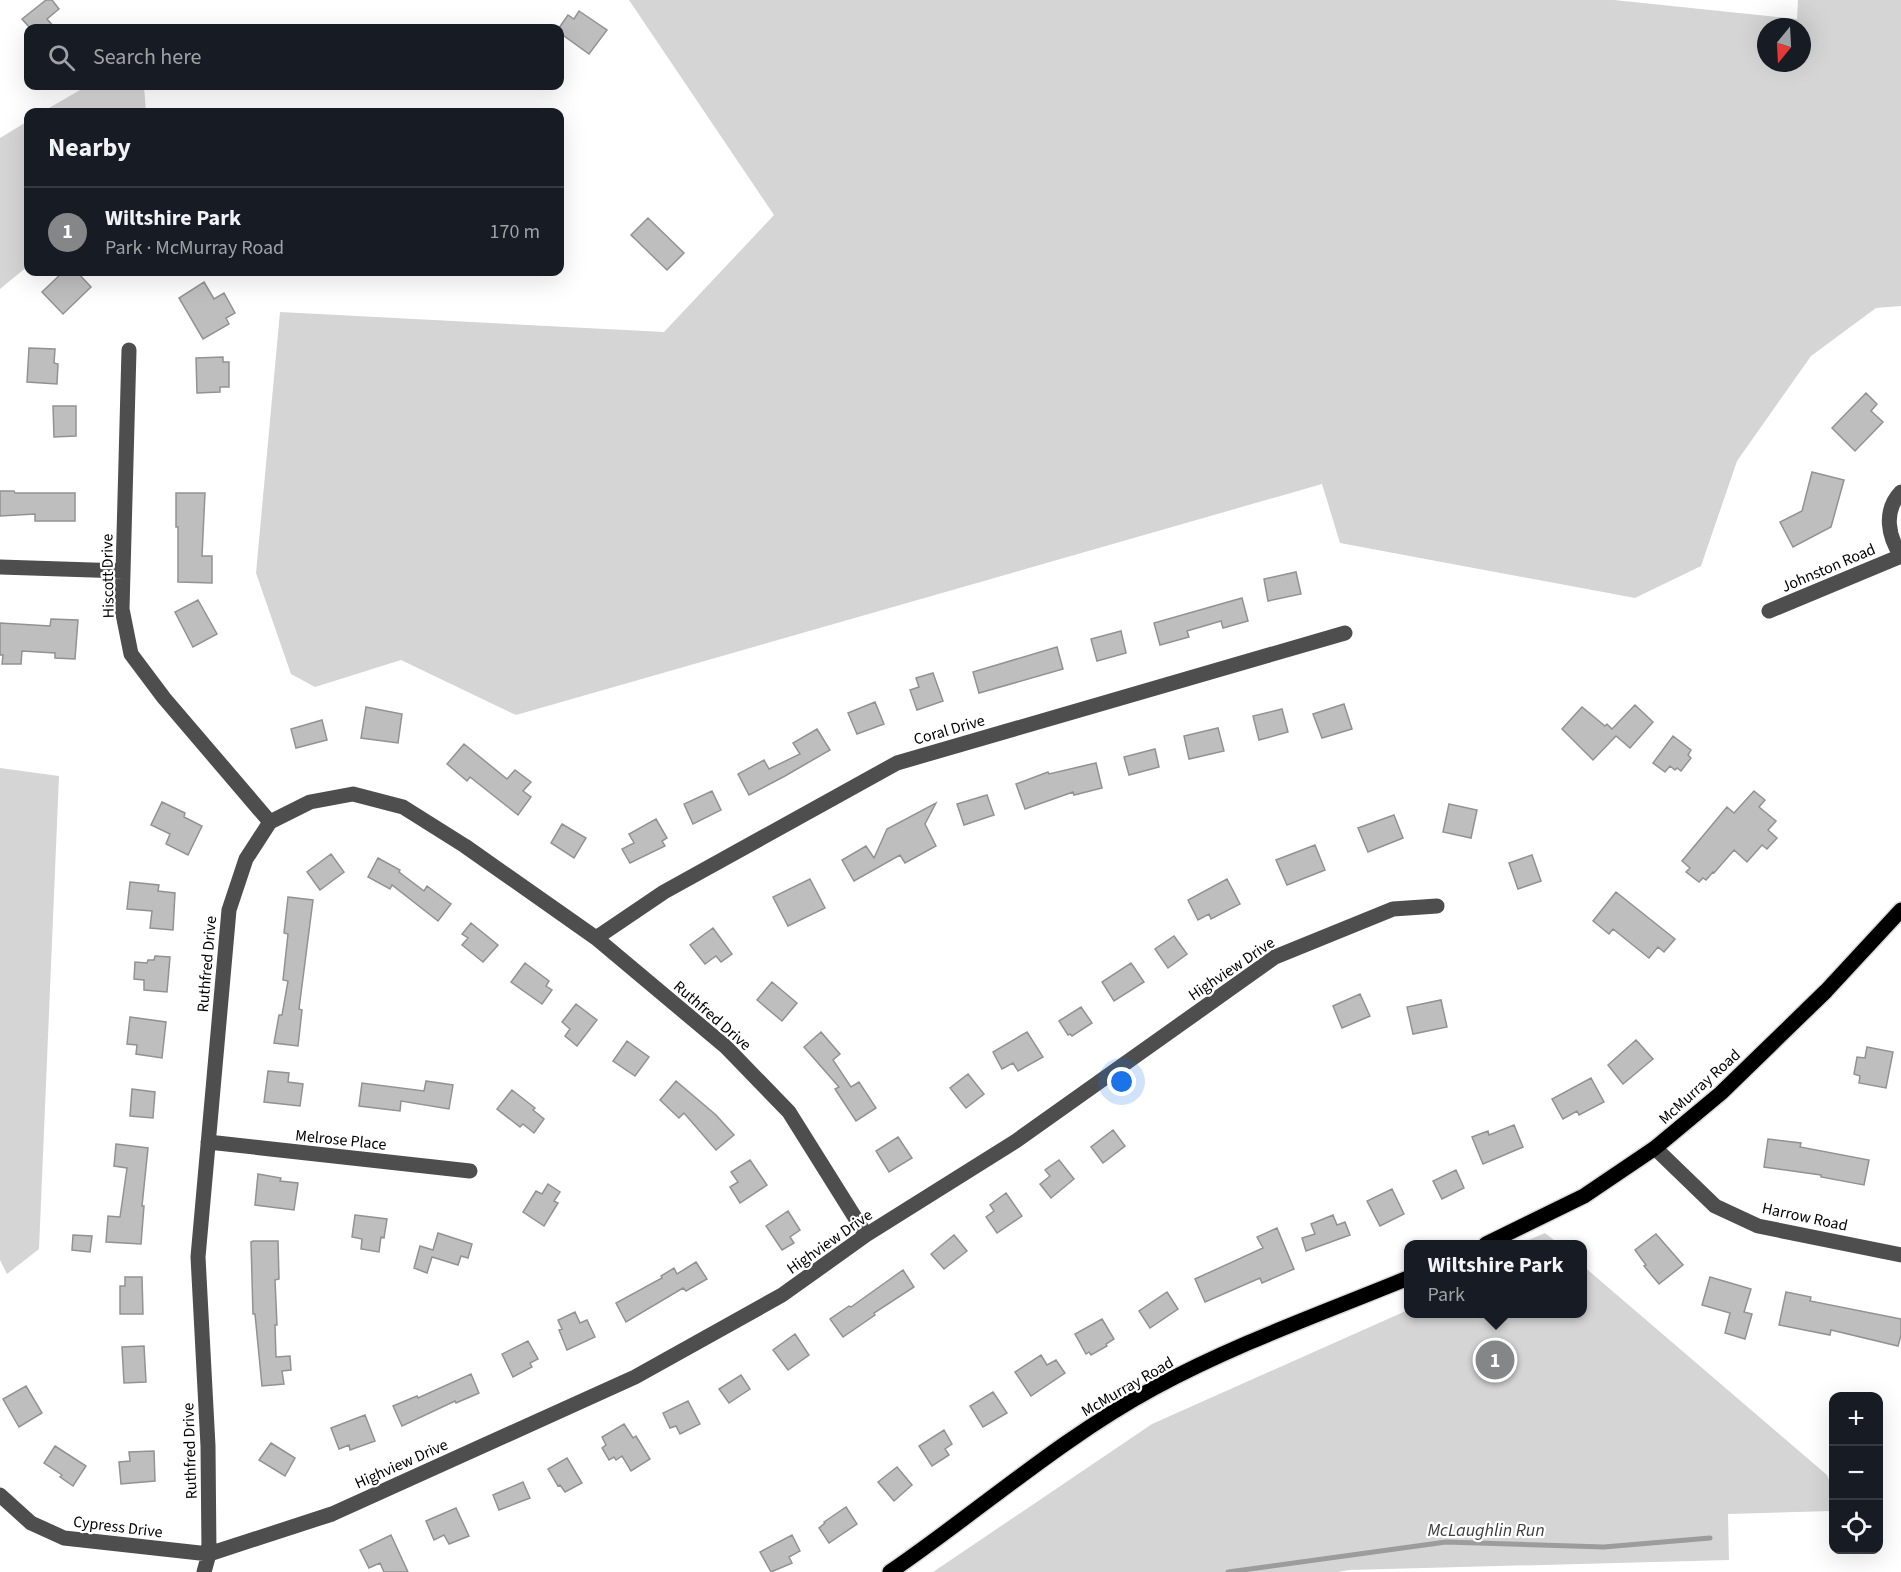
<!DOCTYPE html>
<meta charset="utf-8">
<style>
body{margin:0;font-family:"Source Sans 3",sans-serif;background:#242831;color:#f1f3f6}
.controls{position:absolute;right:18px;bottom:18px;display:grid;overflow:hidden;border-radius:12px;box-shadow:0 6px 24px #0002}
.controls button{width:54px;height:54px;display:grid;place-items:center;padding:0;border:0;border-bottom:2px solid #363941;background:#171b24;color:#f1f3f6;font:30px sans-serif}
.compass{position:absolute;left:1757px;top:18px;width:54px;height:54px;border-radius:50%;background:#171b24;box-shadow:0 6px 24px #0002;rotate:198deg}
.you{position:absolute;left:1122px;top:1082px;width:21px;height:21px;margin:-15px;border:4px solid #fff;border-radius:50%;background:#1a73e8;box-shadow:0 0 0 9px #1a73e833}
.badge{display:grid;place-items:center;width:39px;height:39px;border-radius:50%;background:#858687;color:#fff;font-size:20px;font-weight:700}
.pin{position:absolute;translate:-50% -50%;border:3px solid #fff;box-shadow:0 2px 6px #0006}
.popup{position:absolute;left:1404px;top:1240px;width:183px;height:78px;box-sizing:border-box;display:grid;place-content:center;border-radius:12px;background:#171b24;filter:drop-shadow(0 2px 4px #0005);font-size:20px;white-space:nowrap;color:#9ea1a6}
.popup b{font-size:22px;color:#f1f3f6}
.popup::after{content:'';position:absolute;left:50%;top:100%;margin-left:-12px;border:12px solid transparent;border-top-color:#171b24}
.list{margin:0;padding:0;list-style:none}
h2{display:flex;justify-content:space-between;align-items:center;height:78px;margin:0;padding:0 24px;font-size:26px}
h2 small{font-size:20px;font-weight:400;color:#9ea1a6}
.list li{display:grid;grid-template-columns:39px 1fr auto;gap:18px;align-items:center;box-sizing:border-box;height:90px;padding:0 24px;border-top:2px solid #363941}
.list b{display:block;font-size:22px;white-space:nowrap}
.list p{margin:0;font-size:20px;white-space:nowrap;color:#9ea1a6}
.list em{font-size:20px;font-style:normal;color:#9ea1a6}
.icon{flex:none;width:33px;height:33px;fill:none;stroke:currentColor;stroke-width:2;stroke-linecap:round;stroke-linejoin:round}
.map{position:relative;flex:none;width:1901px;height:1572px;overflow:hidden}
.search{position:absolute;background:#171b24;box-shadow:0 6px 24px #0002;left:24px;top:24px;width:540px;height:66px;display:flex;align-items:center;gap:15px;box-sizing:border-box;padding:0 21px;border-radius:12px;color:#9ea1a6;font-size:22px}
.panel{position:absolute;background:#171b24;box-shadow:0 6px 24px #0002;left:24px;top:108px;width:540px;height:168px;border-radius:12px}
.map>svg:first-child{display:block}
.green{fill:#d5d5d5;fill-rule:evenodd}
.lines{fill:none;stroke-linecap:round;stroke-linejoin:round}
.stream{stroke:#9c9c9c;stroke-width:5}
.building{fill:#bebebe;stroke:#929292;stroke-width:1.5}
.major-casing{stroke:#dbdbdb;stroke-width:18}
.minor{stroke:#4e4e4e;stroke-width:15}
.major{stroke:#000;stroke-width:15}
.labels{text-anchor:middle;stroke-width:4.5;stroke-linejoin:round;paint-order:stroke}
.street-label{font-size:16px;fill:#000;stroke:#fff}
.water-label{font-size:18px;font-style:italic;fill:#3d3d3d;stroke:#fff}
</style>
<div class="map">
<svg width="1901" height="1572" viewBox="0 0 1901 1572">
<rect width="100%" height="100%" fill="#fff"/>
<path class="green" d="M629,0H1614L1797,19L1798,0H1901V306L1876,308L1811,356L1737,461L1701,566L1635,598L1340,543L1322,484L516,715L401,660L315,687L291,674L256,573L280,312L664,332L774,215ZM1766,27H1802V63H1766Z
M87,86H144L146,112H42Z
M28,121V266L0,289V138Z
M0,768L59,776L39,1249L7,1274L0,1260Z
M1545,1233L1559,1244H1519Z
M1582,1265L1827,1475L1833,1489V1511L1728,1514L1729,1560L1349,1570L1338,1572H933L1152,1424L1408,1310V1314H1582Z"/>
<g class="lines">
<path class="stream" d="M1228,1572L1446,1542L1604,1547L1710,1538"/>
</g>
<path class="building" d="M46,0H52L59,9L47,19L55,28H30L22,19Z
M579,11L607,30L589,54L560,33L559,28L568,15L574,19Z
M648,218L684,253L667,270L631,235Z
M63,272H77L91,287L63,314L42,292Z
M204,282L214,299L224,293L235,313L226,318L229,324L203,339L179,298Z
M29,348L55,349L54,363L58,364L57,384L27,382Z
M223,357V362H229V387H220V392L197,393L196,358Z
M1866,393L1877,404L1871,411L1883,422L1855,451L1832,428Z
M53,406H76V436L54,437Z
M1812,472L1844,480L1831,527L1793,547L1780,522L1802,511Z
M0,491H14L15,493H75V521H35V514L0,516Z
M176,493H205L202,556H212V583L178,582V527H176Z
M1296,572L1301,594L1268,601L1264,579Z
M1242,598L1248,621L1223,628L1221,621L1187,631L1189,637L1160,645L1154,623Z
M198,600L217,634L193,647L175,612Z
M51,619L78,620L75,659L55,658V653L22,651L21,664H2L3,655H0V623L50,626Z
M1121,631L1126,653L1097,661L1091,639Z
M1057,647L1063,669L979,693L973,672Z
M933,673L943,701L917,710L910,690L919,687L916,678Z
M875,702L884,724L857,734L848,713Z
M1344,704L1352,729L1322,738L1313,714Z
M1635,705L1653,722L1630,748L1616,736L1593,760L1562,729L1582,707L1605,726L1607,724L1612,729Z
M366,707L402,714L398,743L361,738Z
M1282,709L1288,732L1259,740L1253,716Z
M322,720L327,740L296,748L291,729Z
M1218,728L1224,751L1189,759L1184,736Z
M817,729L830,750L785,776L749,795L738,774L764,760L769,769L800,754L793,743Z
M1673,736L1691,750L1688,755L1691,758L1681,771L1677,768L1675,770L1670,766L1665,772L1653,763Z
M464,744L507,779L515,770L531,782L523,791L531,797L518,815L470,777L467,781L447,764Z
M1155,749L1159,767L1129,775L1124,757Z
M1096,763L1102,788L1074,795L1073,792L1025,809L1016,784L1048,772L1049,774Z
M712,791L721,810L693,824L684,804Z
M1754,791L1765,800L1759,807L1776,821L1768,830L1777,838L1767,849L1762,845L1747,862L1734,850L1714,873L1713,872L1706,880L1703,878L1699,882L1686,872L1690,868L1682,861L1727,807L1734,813Z
M987,795L994,815L964,825L957,804Z
M162,802L185,813L184,817L202,826L188,855L166,844L170,834L151,825Z
M936,803L925,824L936,846L905,863L900,855L854,881L842,860L866,846L874,858L887,829Z
M1449,804L1477,810L1471,838L1443,832Z
M1394,815L1403,838L1368,852L1358,828Z
M656,819L667,838L662,841L665,846L630,863L622,849L634,843L629,834Z
M562,824L586,838L574,858L551,843Z
M1315,845L1325,870L1287,885L1276,860Z
M331,854L344,872L320,890L307,872Z
M1532,855L1541,881L1518,889L1509,863Z
M378,858L400,870L399,872L424,891L427,886L451,904L438,921L392,885L390,889L368,877Z
M810,879L825,908L788,926L773,897Z
M1227,879L1240,904L1211,919L1209,914L1198,920L1188,900Z
M130,882L159,885L158,891L175,893L173,930L150,928L152,911L127,909Z
M1616,892L1675,939L1664,952L1658,947L1649,958L1613,929L1609,934L1593,921Z
M288,897L313,900L299,1009L302,1010L298,1046L274,1043L279,1015H282L288,981L283,980L288,934L284,933Z
M471,923L498,945L483,962L462,945L468,938L462,934Z
M713,928L732,954L721,962L716,956L705,964L690,945Z
M1174,936L1187,954L1168,968L1155,949Z
M155,956L170,957L167,992L144,990V980L134,979L135,962L147,963L148,960H154Z
M525,963L549,981L546,986L552,990L542,1004L511,982Z
M1131,963L1144,982L1114,1001L1102,982Z
M772,982L797,1003L782,1021L757,1000Z
M1360,994L1370,1016L1342,1028L1333,1006Z
M1441,1000L1447,1027L1413,1034L1407,1007Z
M576,1004L597,1020L577,1046L565,1036L570,1029L562,1022Z
M1081,1007L1092,1023L1072,1036L1070,1034L1068,1035L1059,1021Z
M130,1017L166,1022L162,1058L136,1054L137,1045L127,1044Z
M821,1032L840,1054L833,1060L851,1087L859,1082L876,1108L856,1121L835,1089L839,1087L804,1047Z
M1027,1032L1043,1057L1018,1071L1013,1063L1002,1069L993,1052Z
M1636,1040L1653,1059L1623,1084L1608,1065Z
M627,1041L649,1057L635,1076L613,1061Z
M1867,1047L1893,1052L1886,1088L1859,1083L1860,1076L1854,1074L1857,1057L1865,1058Z
M268,1071L289,1073L288,1082L303,1084L300,1106L264,1102Z
M968,1074L984,1094L966,1108L950,1088Z
M1591,1078L1604,1102L1579,1115L1577,1111L1563,1119L1552,1099Z
M426,1081L453,1085L449,1109L401,1101L400,1111L359,1106L362,1083L424,1091Z
M676,1081L716,1115L734,1135L716,1150L684,1113L679,1118L660,1100Z
M132,1089L155,1092L153,1118L130,1116Z
M512,1090L535,1108L533,1110L544,1119L534,1133L523,1124L520,1127L497,1109Z
M1514,1125L1523,1147L1483,1164L1472,1137L1488,1131L1489,1135Z
M1113,1130L1125,1146L1103,1163L1091,1147Z
M898,1137L912,1158L889,1172L876,1151Z
M1768,1139L1801,1143L1800,1147L1869,1160L1864,1185L1821,1177V1175L1764,1167Z
M116,1144L148,1148L142,1206H144L141,1244L106,1242L108,1216L120,1217L127,1168L114,1166Z
M750,1160L767,1185L740,1203L730,1187L738,1182L731,1172Z
M1059,1160L1074,1179L1051,1198L1040,1184L1050,1176L1045,1170Z
M1456,1170L1464,1188L1442,1199L1433,1181Z
M258,1174L281,1178L280,1181L298,1183L294,1210L255,1205Z
M548,1184L560,1192L554,1201L558,1203L544,1226L523,1212L536,1191L542,1194Z
M1392,1189L1404,1214L1380,1226L1367,1201Z
M1006,1193L1022,1216L997,1233L986,1217L994,1211L990,1205Z
M788,1211L800,1230L790,1237L794,1243L782,1250L766,1226Z
M355,1215L387,1219L384,1238L381,1237L379,1252L361,1249L362,1239L352,1237Z
M1333,1215L1337,1225L1345,1222L1350,1235L1306,1251L1302,1238L1315,1234L1311,1224Z
M1277,1228L1294,1269L1262,1283L1260,1278L1205,1302L1195,1279L1263,1248L1257,1237Z
M438,1233L472,1244L468,1258L461,1256L458,1265L432,1257L427,1273L414,1268L420,1246L433,1250Z
M1656,1234L1683,1265L1659,1284L1644,1266L1646,1265L1635,1250Z
M73,1235L92,1236L90,1252L72,1250Z
M954,1235L967,1251L944,1269L931,1254Z
M253,1241H278L279,1279L275,1280L277,1325H275L276,1357L290,1356L291,1370L282,1371L284,1384L262,1386L255,1314H253L251,1242Z
M696,1262L707,1279L686,1291L683,1288L626,1322L616,1303L662,1278L661,1276L674,1268L677,1274Z
M903,1270L914,1287L874,1313L875,1315L843,1337L830,1319L849,1306L851,1307Z
M125,1277H142L143,1314H120V1286H125Z
M1710,1277L1751,1289L1744,1312L1752,1314L1745,1339L1725,1333L1730,1313L1702,1305Z
M1167,1292L1178,1309L1150,1328L1139,1311Z
M1786,1292L1811,1297L1810,1301L1901,1319V1335L1898,1346L1831,1330L1830,1335L1779,1325Z
M575,1312L580,1323L587,1320L595,1337L567,1350L559,1330L562,1329L558,1320Z
M1102,1319L1114,1339L1106,1344L1107,1346L1091,1355L1089,1352L1086,1354L1075,1334Z
M795,1334L809,1355L788,1370L773,1350Z
M528,1341L538,1359L530,1363L532,1367L513,1377L502,1354Z
M144,1346L146,1382L124,1383L122,1347Z
M1041,1355L1047,1365L1056,1360L1065,1373L1031,1396L1015,1372Z
M471,1374L479,1393L456,1403L455,1401L402,1426L393,1406L417,1396L418,1398Z
M741,1375L750,1389L729,1403L719,1389Z
M26,1386L42,1413L19,1427L3,1399Z
M993,1392L1007,1413L983,1427L970,1406Z
M688,1401L700,1424L680,1434L676,1426L670,1428L663,1413Z
M365,1415L375,1441L350,1450L349,1445L339,1449L331,1428Z
M624,1424L633,1438L636,1436L650,1459L631,1471L622,1456L616,1460L614,1457L609,1460L602,1448L606,1445L602,1437Z
M944,1430L952,1444L945,1449L949,1455L932,1466L919,1446Z
M271,1443L295,1458L285,1476L259,1460Z
M55,1446L86,1466L73,1486L60,1477L62,1475L44,1463Z
M154,1451L155,1481L121,1484L119,1462L130,1461L129,1452Z
M567,1458L582,1483L565,1492L560,1485L558,1486L548,1469Z
M897,1467L912,1485L894,1501L878,1482Z
M523,1482L530,1498L499,1510L493,1495Z
M846,1507L857,1524L829,1543L819,1528L825,1523L824,1522Z
M456,1508L469,1536L449,1544L444,1535L434,1540L426,1521Z
M391,1535L408,1572H384L380,1563L369,1568L360,1550Z
M792,1535L800,1551L789,1557L792,1563L771,1572L760,1552Z"/>
<g class="lines">
<g class="major-casing">
<path id="major" d="M1486,1244L1584,1196L1655,1148L1721,1093L1826,991L1901,910
M890,1572C979,1511 1060,1439 1154,1388C1235,1344 1323,1313 1408,1278"/>
</g>
<path class="minor" d="M129,350L122,609L131,654L164,698L270,822
M1901,556C1888,536 1883,511 1901,492
M0,567L123,571
M1769,611L1901,556
M596,938L664,892L897,763L1345,633
M208,1142L470,1171
M1655,1148L1715,1206L1758,1226L1901,1255
M0,1495L31,1523L64,1538L209,1554L332,1514L635,1377L782,1295L866,1235L1016,1141L1275,957L1393,909L1437,906
M204,1572L209,1554L208,1446L198,1257L229,910L246,859L270,822L310,802L353,794L403,807L465,846L596,938L726,1047L789,1112L866,1235"/>
<use href="#major" class="major"/>
</g>
<g class="labels">
<g class="street-label">
<text transform="translate(1828 567) rotate(-23)" y="6">Johnston Road</text>
<text transform="translate(107 576) rotate(-91)" y="6">Hiscott Drive</text>
<text transform="translate(949 729) rotate(-16)" y="6">Coral Drive</text>
<text transform="translate(206 964) rotate(-85)" y="6">Ruthfred Drive</text>
<text transform="translate(1231 968) rotate(-34)" y="6">Highview Drive</text>
<text transform="translate(713 1015) rotate(41)" y="6">Ruthfred Drive</text>
<text transform="translate(1699 1086) rotate(-42)" y="6">McMurray Road</text>
<text transform="translate(341 1139) rotate(6)" y="6">Melrose Place</text>
<text transform="translate(1805 1216) rotate(12)" y="6">Harrow Road</text>
<text transform="translate(829 1241) rotate(-35)" y="6">Highview Drive</text>
<text transform="translate(1127 1386) rotate(-30)" y="6">McMurray Road</text>
<text transform="translate(189 1451) rotate(-92)" y="6">Ruthfred Drive</text>
<text transform="translate(401 1463) rotate(-24)" y="6">Highview Drive</text>
<text transform="translate(118 1526) rotate(7)" y="6">Cypress Drive</text>
</g>
<g class="water-label">
<text x="1486" y="1536">McLaughlin Run</text>
</g>
</g>
</svg>
<div class="controls">
<button>+</button>
<button>−</button>
<button><svg class="icon" aria-label="locate" viewBox="0 0 24 24"><circle cx="12" cy="12" r="6"/><path d="M12 2v4M12 18v4M2 12h4M18 12h4"/></svg></button>
</div>
<svg class="compass" viewBox="-18 -18 36 36"><path d="M0-13l5 13h-10z" fill="#e53935"/><path d="M0 13l5-13h-10z" fill="#9ea1a6"/></svg>
<div class="you"></div>
<div class="pin badge" style="left:1495px;top:1360px">1</div>
<div class="popup"><b>Wiltshire Park</b>Park</div>
<div class="search"><svg class="icon" aria-label="search" viewBox="0 0 24 24"><circle cx="10" cy="10" r="6"/><path d="M15 15l6 6"/></svg>Search here</div>
<section class="panel">
<h2>Nearby<small></small></h2>
<ul class="list">
<li><span class="badge">1</span><div><b>Wiltshire Park</b><p>Park · McMurray Road</p></div><em>170 m</em></li>
</ul>
</section>
</div>
